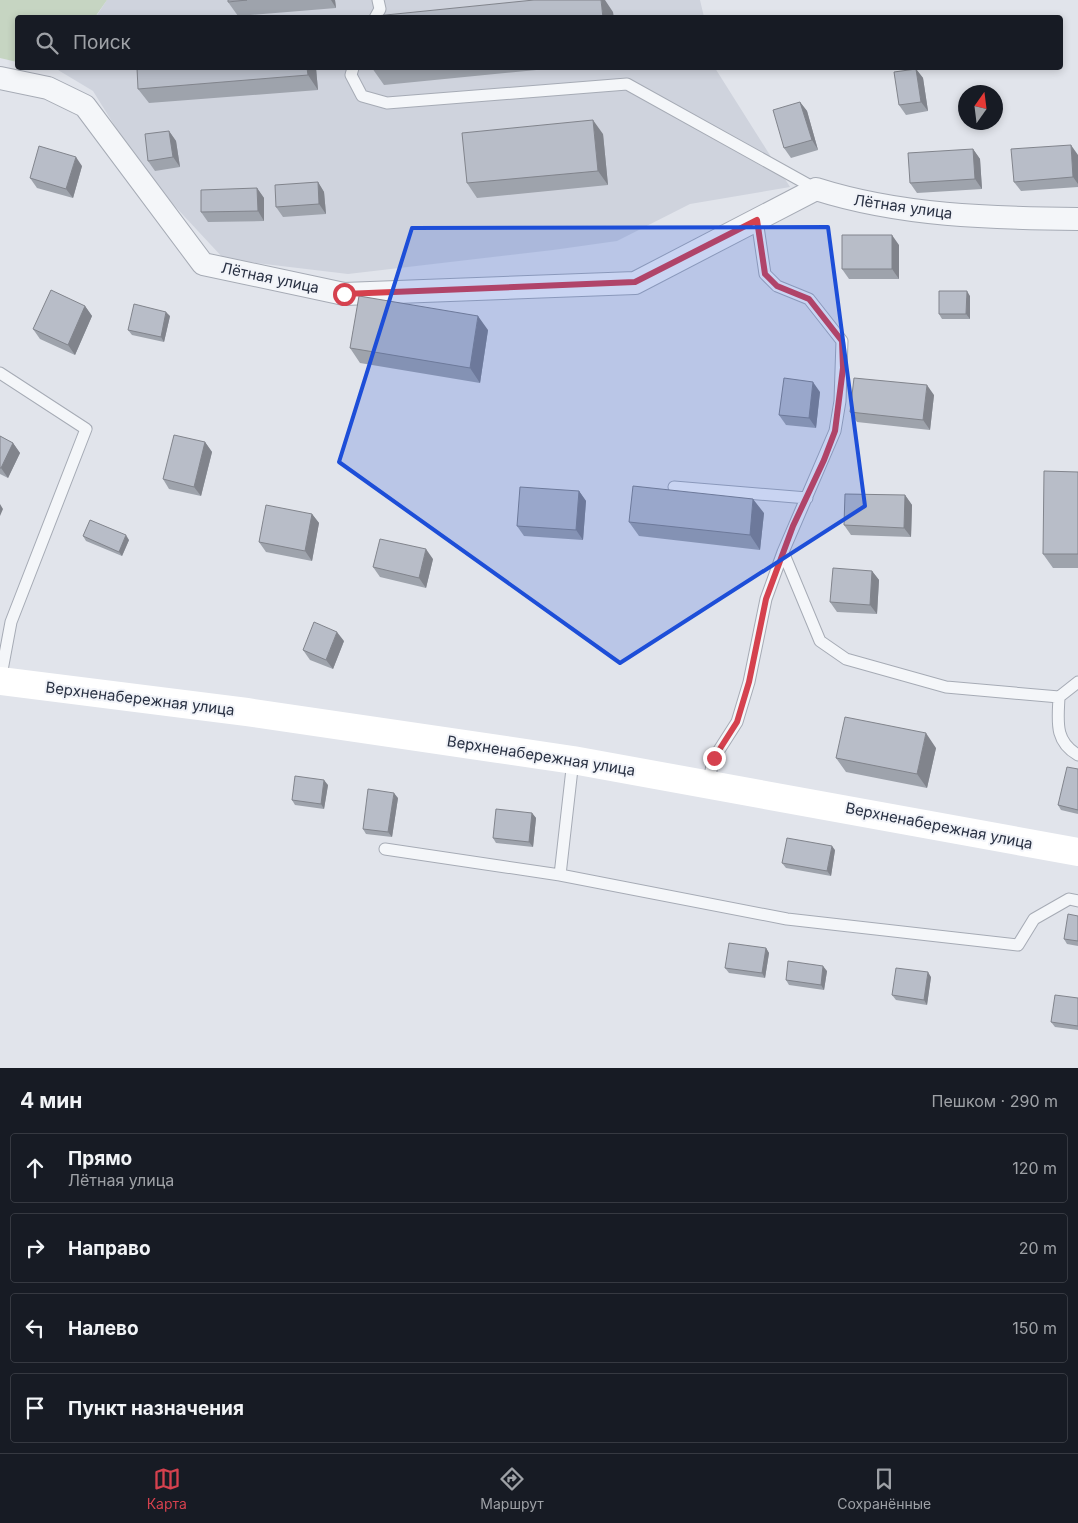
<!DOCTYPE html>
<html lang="ru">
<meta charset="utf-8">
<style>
body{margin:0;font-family:Inter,sans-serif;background:#242831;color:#f1f3f6}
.compass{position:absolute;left:958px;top:85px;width:45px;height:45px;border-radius:50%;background:#171b24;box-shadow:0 2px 8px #0003;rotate:14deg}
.stop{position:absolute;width:15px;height:15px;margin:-11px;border:4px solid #d5414e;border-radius:50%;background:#fff}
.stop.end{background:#d5414e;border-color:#fff;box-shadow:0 1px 5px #0008}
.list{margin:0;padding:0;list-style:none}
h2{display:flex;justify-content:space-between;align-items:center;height:65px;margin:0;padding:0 20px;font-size:21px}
h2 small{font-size:16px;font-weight:400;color:#9ea1a6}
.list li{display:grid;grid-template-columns:32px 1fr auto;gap:15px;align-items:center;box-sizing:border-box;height:70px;margin:0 10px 10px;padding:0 10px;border:1px solid #363941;border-radius:5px}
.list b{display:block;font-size:19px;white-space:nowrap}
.list p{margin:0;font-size:16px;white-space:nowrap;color:#9ea1a6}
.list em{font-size:16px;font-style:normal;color:#9ea1a6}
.icon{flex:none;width:28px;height:28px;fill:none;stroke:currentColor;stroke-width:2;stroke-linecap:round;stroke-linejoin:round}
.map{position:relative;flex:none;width:1078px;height:1068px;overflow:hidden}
.search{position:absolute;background:#171b24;box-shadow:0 2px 8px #0003;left:15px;right:15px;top:15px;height:55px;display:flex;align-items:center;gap:12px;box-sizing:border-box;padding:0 18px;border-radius:5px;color:#9ea1a6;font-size:19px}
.sheet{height:385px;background:#171b24}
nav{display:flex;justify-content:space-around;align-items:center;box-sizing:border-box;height:70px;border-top:1px solid #363941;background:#171b24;font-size:14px;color:#9ea1a6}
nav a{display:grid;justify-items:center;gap:2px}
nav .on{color:#d5414e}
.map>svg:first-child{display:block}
.built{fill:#cfd3dd}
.green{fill:#c6d5c2}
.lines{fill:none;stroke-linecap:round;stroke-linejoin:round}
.lane-casing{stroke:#a6abb5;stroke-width:13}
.street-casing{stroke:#a6abb5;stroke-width:24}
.lane{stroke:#f4f6f9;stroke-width:11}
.street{stroke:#f4f6f9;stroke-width:22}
.secondary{stroke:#fff;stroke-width:28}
.wall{fill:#9ea3ac}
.shaded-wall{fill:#81848c}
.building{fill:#b8bdc8;stroke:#81848c}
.route{stroke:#d5414e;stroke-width:6}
.marked{fill:#1d4ed8;fill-opacity:0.2;stroke:#1d4ed8;stroke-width:4;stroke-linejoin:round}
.labels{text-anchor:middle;stroke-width:4;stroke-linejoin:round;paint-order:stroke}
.street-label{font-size:15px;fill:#293143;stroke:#f1f3f8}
</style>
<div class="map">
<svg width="1078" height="1068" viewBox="0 0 1078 1068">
<rect width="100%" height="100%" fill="#e1e4eb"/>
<path class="built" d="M107,0H700L704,17L95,18Z
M60,68H715L790,187L690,204L617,241L553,250L348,274L224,259L144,173L93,91L58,70Z"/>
<path class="green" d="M0,0H107L95,17L18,18L17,62L0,58Z"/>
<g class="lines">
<g class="lane-casing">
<path id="lane" d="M375,18L380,9L378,0
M353,68L351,75L362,96L387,103L627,84L816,189
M0,373L86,429L11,622L0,681
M674,487L807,498
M783,552L820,641L846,659L946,687L1059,697L1078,682
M1059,697C1058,721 1054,741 1078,755
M708,783L714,758L737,722L749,682L766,599L783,552L835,431L840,401L842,341L809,299L777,286L765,274L757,220
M385,849L560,875L573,760
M560,875L787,919L1018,945L1034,919L1069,899L1078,901"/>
</g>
<g class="street-casing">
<path id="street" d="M0,78L48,88L85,106L203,264L344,294L635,283L816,189C901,216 990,218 1078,219"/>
</g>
<use href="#lane" class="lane"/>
<use href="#street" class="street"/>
<path class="secondary" d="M0,681L247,712L573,760L1078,852"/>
</g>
<path class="wall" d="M228,0H335L336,8L238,16L228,2Z
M316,68L318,90L149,103L138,89Z
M372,68H557L384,85Z
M916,69L923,78L928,111L906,115L899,105Z
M800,102L807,111L818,150L791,158L784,148Z
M169,131L176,141L180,167L155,171L148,161Z
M603,134L608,185L477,198L467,183Z
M973,149L980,159L982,189L917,193L910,183Z
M1078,155V187L1021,191L1014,182Z
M82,166L73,198L37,188L30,178Z
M318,182L324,192L326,214L283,217L276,207Z
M257,188L264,198V221L208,222L201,212Z
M899,245V279H849L842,269Z
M970,296V319H942L939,314Z
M85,306L92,316L75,355L40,339L33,329Z
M170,316L164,342L132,335L128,330Z
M488,330L480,383L360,363L350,348Z
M820,392L816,428L786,425L779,415Z
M934,395L930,430L857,422L850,412Z
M0,436L13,443L20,453L8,478L0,474Z
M205,442L212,452L201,496L169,489L163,479Z
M1078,472V568H1053L1043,554Z
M579,491L586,501L583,540L524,536L517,526Z
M905,495L912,505L911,537L851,535L844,525Z
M764,513L760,550L639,536L629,522Z
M312,514L319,523L312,561L266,552L259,542Z
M83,536L129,540L122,556L86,541Z
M433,559L426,588L380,577L373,567Z
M872,571L879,580L877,614L837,612L830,602Z
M344,641L333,669L310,660L303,650Z
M936,748L927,788L846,772L836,758Z
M1078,769V814L1061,810L1058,805Z
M328,785L324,809L295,805L292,800Z
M398,798L392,837L366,834L363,829Z
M532,813L536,818L533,847L496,843L493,838Z
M835,850L831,876L786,868L782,863Z
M1078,916V946L1067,944L1064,939Z
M766,948L769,953L765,978L729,973L725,968Z
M827,971L824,990L789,985L786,980Z
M931,977L927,1005L896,1000L892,995Z
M1078,998V1030L1055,1027L1051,1022Z"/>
<path class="shaded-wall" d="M331,0H335L336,8Z
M601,0H605L613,12L614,18H603Z
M307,68H316L318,90L308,75Z
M916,69L923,78L928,111L921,102Z
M800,102L807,111L818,150L812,140Z
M593,120L603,134L608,185L598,171Z
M169,131L176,141L180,167L173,157Z
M1071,145L1078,155V184L1073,177Z
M973,149L980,159L982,189L975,179Z
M76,157L82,166L73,198L66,189Z
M318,182L324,192L326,214L319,204Z
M257,188L264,198V221L258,211Z
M892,235L899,245V279L892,269Z
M967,291L970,296V319L966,314Z
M85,306L92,316L75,355L68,345Z
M166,312L170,316L164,342L161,337Z
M478,316L488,330L480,383L470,368Z
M813,382L820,392L816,428L809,418Z
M927,385L934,395L930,430L923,420Z
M205,442L212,452L201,496L194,487Z
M13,443L20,453L8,478L1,468Z
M579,491L586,501L583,540L576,530Z
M905,495L912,505L911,537L904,528Z
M753,499L764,513L760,550L750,535Z
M0,504L3,509L0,516Z
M312,514L319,523L312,561L305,551Z
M126,535L129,540L122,556L119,552Z
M426,549L433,559L426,588L419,578Z
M872,571L879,580L877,614L870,605Z
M337,632L344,641L333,669L326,660Z
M926,733L936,748L927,788L917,774Z
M324,780L328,785L324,809L321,804Z
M394,793L398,798L392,837L388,832Z
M532,813L536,818L533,847L529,842Z
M832,846L835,850L831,876L827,871Z
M766,948L769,953L765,978L762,973Z
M823,966L827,971L824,990L821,985Z
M928,972L931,977L927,1005L924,1000Z"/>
<path class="building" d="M228,0H247L228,2Z
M534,0H601L603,18H366V17Z
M137,68H307L308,75L138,89Z
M916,69L921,102L899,105L894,72Z
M800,102L812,140L784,148L773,110Z
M593,120L598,171L467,183L462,133Z
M169,131L173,157L148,161L145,134Z
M1071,145L1073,177L1014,182L1011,149Z
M39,146L76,157L66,189L30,178Z
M973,149L975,179L910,183L908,153Z
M318,182L319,204L276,207L275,185Z
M257,188L258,211L201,212V190Z
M842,235H892V269H842Z
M51,290L85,306L68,345L33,329Z
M939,291H967L966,314H939Z
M359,296L478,316L470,368L350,348Z
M134,304L166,312L161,337L128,330Z
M784,378L813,382L809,418L779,415Z
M854,378L927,385L923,420L850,412Z
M174,435L205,442L194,487L163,479Z
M0,436L13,443L1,468H0Z
M1044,471L1078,472V554H1043Z
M633,486L753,499L750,535L629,522Z
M520,487L579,491L576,530L517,526Z
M845,494L905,495L904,528L844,525Z
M266,505L312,514L305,551L259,542Z
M90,520L126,535L119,552L83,536Z
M380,539L426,549L419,578L373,567Z
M833,568L872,571L870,605L830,602Z
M314,622L337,632L326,660L303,650Z
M845,717L926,733L917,774L836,758Z
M1067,767L1078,769V810L1058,805Z
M295,776L324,780L321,804L292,800Z
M368,789L394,793L388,832L363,829Z
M496,809L532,813L529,842L493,838Z
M787,838L832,846L827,871L782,863Z
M1068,914L1078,916V941L1064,939Z
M729,943L766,948L762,973L725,968Z
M788,961L823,966L821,985L786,980Z
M896,968L928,972L924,1000L892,995Z
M1055,995L1078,998V1026L1051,1022Z"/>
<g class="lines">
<path class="route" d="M344,294L635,282L757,220L765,274L777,286L809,299L842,341L843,368L835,431L824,460L793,526L766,599L749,682L737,722L714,758"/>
</g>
<path class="marked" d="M828,227L865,506L620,663L339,462L412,228Z"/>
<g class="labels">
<g class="street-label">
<text transform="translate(903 207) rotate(8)" y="5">Лётная улица</text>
<text transform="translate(270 278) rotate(12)" y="5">Лётная улица</text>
<text transform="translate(140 699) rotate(7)" y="5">Верхненабережная улица</text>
<text transform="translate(541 756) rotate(9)" y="5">Верхненабережная улица</text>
<text transform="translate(939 826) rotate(11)" y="5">Верхненабережная улица</text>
</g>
</g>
</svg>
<svg class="compass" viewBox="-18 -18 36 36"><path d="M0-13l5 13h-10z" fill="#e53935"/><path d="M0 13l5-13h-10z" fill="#9ea1a6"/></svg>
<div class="stop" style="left:344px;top:294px"></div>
<div class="stop end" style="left:714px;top:758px"></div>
<div class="search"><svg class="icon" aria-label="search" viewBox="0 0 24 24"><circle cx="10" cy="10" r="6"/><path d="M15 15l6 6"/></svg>Поиск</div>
</div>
<section class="sheet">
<h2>4 мин<small>Пешком · 290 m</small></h2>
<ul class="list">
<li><svg class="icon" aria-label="ahead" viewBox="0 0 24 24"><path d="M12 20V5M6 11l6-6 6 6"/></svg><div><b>Прямо</b><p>Лётная улица</p></div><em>120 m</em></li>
<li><svg class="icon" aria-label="right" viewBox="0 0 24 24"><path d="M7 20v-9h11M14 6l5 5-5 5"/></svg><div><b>Направо</b></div><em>20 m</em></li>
<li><svg class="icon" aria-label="left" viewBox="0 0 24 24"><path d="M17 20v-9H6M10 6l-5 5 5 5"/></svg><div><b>Налево</b></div><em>150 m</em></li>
<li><svg class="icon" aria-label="arrive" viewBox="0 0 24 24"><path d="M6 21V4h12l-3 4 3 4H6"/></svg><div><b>Пункт назначения</b></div></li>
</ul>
</section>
<nav>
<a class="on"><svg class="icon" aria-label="map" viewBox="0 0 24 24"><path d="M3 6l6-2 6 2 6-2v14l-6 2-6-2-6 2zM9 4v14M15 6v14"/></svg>Карта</a>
<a><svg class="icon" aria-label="directions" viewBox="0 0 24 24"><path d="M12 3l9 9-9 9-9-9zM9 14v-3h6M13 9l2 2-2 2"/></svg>Маршрут</a>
<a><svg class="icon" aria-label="saved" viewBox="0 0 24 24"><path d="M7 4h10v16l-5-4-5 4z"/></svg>Сохранённые</a>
</nav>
